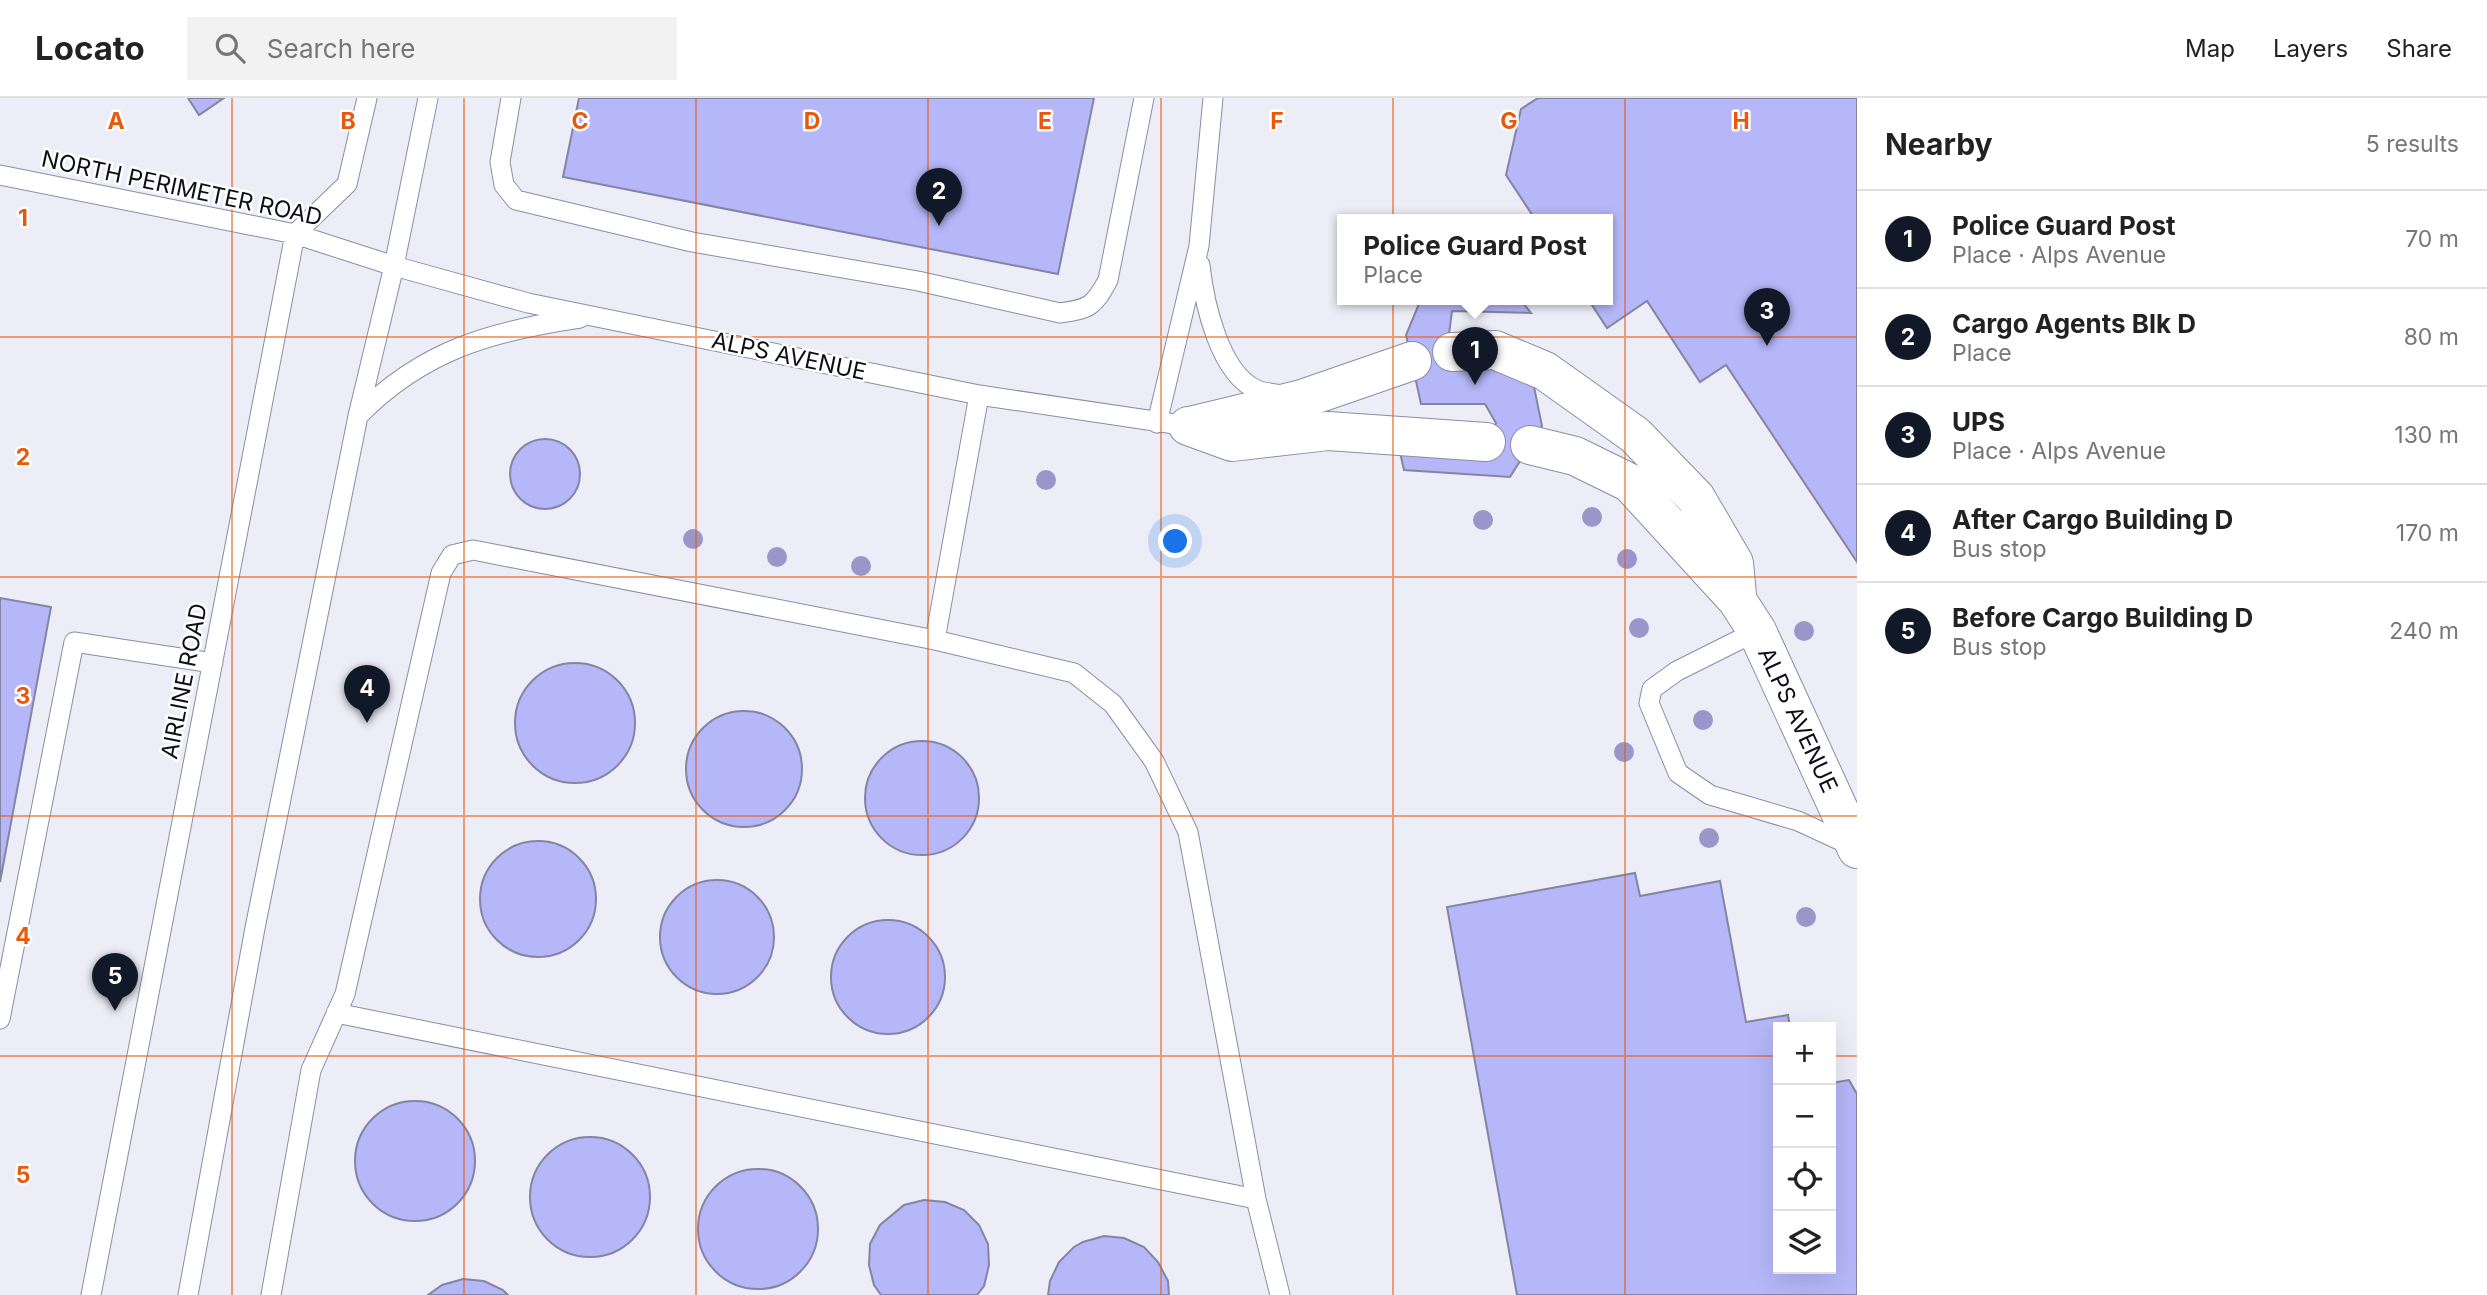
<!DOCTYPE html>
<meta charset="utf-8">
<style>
body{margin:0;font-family:Inter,sans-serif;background:#f2f2f2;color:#222}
.controls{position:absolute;right:21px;bottom:21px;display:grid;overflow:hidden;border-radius:0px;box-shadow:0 7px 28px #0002}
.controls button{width:63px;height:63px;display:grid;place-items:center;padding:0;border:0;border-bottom:2px solid #e0e0e0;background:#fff;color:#222;font:35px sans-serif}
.you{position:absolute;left:1176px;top:444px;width:24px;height:24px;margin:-18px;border:5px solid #fff;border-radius:50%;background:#1a73e8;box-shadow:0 0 0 10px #1a73e833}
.badge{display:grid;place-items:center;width:46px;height:46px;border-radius:50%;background:#111827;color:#fff;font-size:23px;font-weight:700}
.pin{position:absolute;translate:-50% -58px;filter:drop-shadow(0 2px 4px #0008)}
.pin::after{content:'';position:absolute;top:37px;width:24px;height:21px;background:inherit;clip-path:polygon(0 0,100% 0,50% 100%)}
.popup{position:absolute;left:1337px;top:116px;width:276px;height:91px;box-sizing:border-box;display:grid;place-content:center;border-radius:0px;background:#fff;filter:drop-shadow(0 2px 5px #0005);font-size:23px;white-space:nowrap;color:#767676}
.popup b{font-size:26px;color:#222}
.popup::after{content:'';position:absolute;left:50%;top:100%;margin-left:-14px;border:14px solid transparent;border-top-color:#fff}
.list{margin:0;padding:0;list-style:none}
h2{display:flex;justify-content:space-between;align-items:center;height:91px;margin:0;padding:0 28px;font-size:30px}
h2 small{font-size:23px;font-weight:400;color:#767676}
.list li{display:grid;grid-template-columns:46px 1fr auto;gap:21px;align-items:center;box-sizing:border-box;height:98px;padding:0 28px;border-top:2px solid #e0e0e0}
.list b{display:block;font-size:26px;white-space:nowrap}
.list p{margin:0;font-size:23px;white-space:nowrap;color:#767676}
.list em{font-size:23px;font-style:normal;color:#767676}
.icon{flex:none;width:38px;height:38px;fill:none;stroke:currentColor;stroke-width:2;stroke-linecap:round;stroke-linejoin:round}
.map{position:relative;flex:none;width:1857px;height:1197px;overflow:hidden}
header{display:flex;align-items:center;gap:42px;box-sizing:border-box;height:98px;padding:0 35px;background:#fff;border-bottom:2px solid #e0e0e0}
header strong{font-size:33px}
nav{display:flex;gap:38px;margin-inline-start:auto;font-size:24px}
.search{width:490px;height:63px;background:#f2f2f2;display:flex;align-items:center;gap:18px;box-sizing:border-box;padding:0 24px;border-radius:0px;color:#767676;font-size:26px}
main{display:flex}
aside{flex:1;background:#fff}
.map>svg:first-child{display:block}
.built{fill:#ecedf6;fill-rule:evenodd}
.building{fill:#b5b7f8;stroke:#8385a2;stroke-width:2}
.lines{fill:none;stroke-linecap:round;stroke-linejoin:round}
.service-casing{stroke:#8b8ca9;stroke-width:21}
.tertiary-casing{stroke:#8b8ca9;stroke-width:40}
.service{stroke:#fff;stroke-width:19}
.tertiary{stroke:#fff;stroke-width:38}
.tree{fill:#9b96ca}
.grid{fill:none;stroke:#e8590c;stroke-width:2;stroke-opacity:0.55}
.labels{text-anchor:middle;stroke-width:5;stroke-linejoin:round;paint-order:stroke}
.street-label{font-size:23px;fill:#0e0e19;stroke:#fff}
.grid-label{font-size:23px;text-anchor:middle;font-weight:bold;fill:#e8590c;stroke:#fff;stroke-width:5;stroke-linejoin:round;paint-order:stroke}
</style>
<header>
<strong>Locato</strong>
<div class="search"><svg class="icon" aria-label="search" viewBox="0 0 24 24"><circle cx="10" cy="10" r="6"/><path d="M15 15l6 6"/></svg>Search here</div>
<nav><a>Map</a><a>Layers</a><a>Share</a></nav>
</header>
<main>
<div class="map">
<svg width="1857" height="1197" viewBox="0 0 1857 1197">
<rect width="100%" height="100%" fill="#fafafa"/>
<path class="built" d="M0,0H1857V1197H0ZM1342,121H1608V201H1342ZM1778,929H1831V1171H1778Z"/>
<path class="building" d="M188,0H224L199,17Z
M579,0H1094L1058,176L563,79Z
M1538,0H1857V464L1726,267L1700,284L1647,203L1607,230L1588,201H1608V121H1535L1506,77L1521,11Z
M1421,201H1520L1531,215L1452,213L1448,244L1530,269L1542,328L1510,379L1404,372L1399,350L1486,344L1496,325L1485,306H1421L1406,237Z
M510 376a35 35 0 1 1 70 0a35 35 0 1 1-70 0Z
M0,500L51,509L0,784Z
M515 625a60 60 0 1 1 120 0a60 60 0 1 1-120 0Z
M686 671a58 58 0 1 1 116 0a58 58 0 1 1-116 0Z
M865 700a57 57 0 1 1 114 0a57 57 0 1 1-114 0Z
M480 801a58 58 0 1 1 116 0a58 58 0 1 1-116 0Z
M1635,775L1640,798L1720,783L1746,924L1788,917L1790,929H1778V1171H1831V985L1849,982L1857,996V1197H1517L1447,809Z
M660 839a57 57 0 1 1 114 0a57 57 0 1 1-114 0Z
M831 879a57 57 0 1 1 114 0a57 57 0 1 1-114 0Z
M355 1063a60 60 0 1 1 120 0a60 60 0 1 1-120 0Z
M530 1099a60 60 0 1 1 120 0a60 60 0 1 1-120 0Z
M698 1131a60 60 0 1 1 120 0a60 60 0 1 1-120 0Z
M924,1102L945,1104L964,1112L979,1127L988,1146L989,1167L984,1188L977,1197H881L874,1187L869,1167L870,1146L880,1127L904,1107Z
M1104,1138L1124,1140L1144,1149L1158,1164L1168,1183L1169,1197H1048L1050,1183L1059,1164L1074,1149L1083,1144Z
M463,1181L484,1183L503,1192L508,1197H428L442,1187Z"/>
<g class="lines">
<g class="service-casing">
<path id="service" d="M511,0L500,64L504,87L516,102L692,144L918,183L1060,215C1090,211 1094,208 1108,182L1144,0
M0,77L295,136L394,168L528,205L979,297L1188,328
M1200,167C1204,204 1219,275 1257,292C1265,295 1275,296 1284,297
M359,317C423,252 492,233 580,220
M1157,325L1199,148L1213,0
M1757,533L1677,573L1652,591L1649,605L1678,675L1710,697L1798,723L1852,748
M935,542L979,297
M336,915L1256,1101
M0,921L74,544L213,565
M91,1197L295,136L347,86L367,0
M188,1197L255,830L358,318L394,168L428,0
M271,1197L311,972L345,896L441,475L452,457L473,452L935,542L1074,575L1113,606L1154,663L1188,734L1256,1101L1280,1197"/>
</g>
<g class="tertiary-casing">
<path id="tertiary" d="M1452,254L1495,252L1545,273L1635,337L1696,400L1734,465L1737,497
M1188,328L1232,344L1328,333L1486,344
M1190,328L1302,301L1412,263
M1530,347L1575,358L1630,385L1737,502L1757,533L1857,751"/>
</g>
<use href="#service" class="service"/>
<use href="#tertiary" class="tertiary"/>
</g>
<g class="tree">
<circle cx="1046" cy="382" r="10"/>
<circle cx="1592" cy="419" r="10"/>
<circle cx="1483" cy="422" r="10"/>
<circle cx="693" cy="441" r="10"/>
<circle cx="777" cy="459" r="10"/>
<circle cx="1627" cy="461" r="10"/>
<circle cx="861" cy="468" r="10"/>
<circle cx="1639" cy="530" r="10"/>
<circle cx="1804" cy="533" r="10"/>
<circle cx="1703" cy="622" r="10"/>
<circle cx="1624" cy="654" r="10"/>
<circle cx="1709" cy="740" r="10"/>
<circle cx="1806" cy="819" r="10"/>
</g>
<path class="grid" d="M232,0V1197M464,0V1197M696,0V1197M928,0V1197M1161,0V1197M1393,0V1197M1625,0V1197M0,239H1857M0,479H1857M0,718H1857M0,958H1778M1831,958H1857"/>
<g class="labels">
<g class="street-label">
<text transform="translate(182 90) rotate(12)" y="8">NORTH PERIMETER ROAD</text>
<text transform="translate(789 258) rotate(12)" y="8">ALPS AVENUE</text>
<text transform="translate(184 583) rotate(-79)" y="8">AIRLINE ROAD</text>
<text transform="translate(1798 622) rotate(65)" y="8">ALPS AVENUE</text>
</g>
</g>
<g class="grid-label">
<text x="116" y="31">A</text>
<text x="348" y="31">B</text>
<text x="580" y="31">C</text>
<text x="812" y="31">D</text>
<text x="1045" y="31">E</text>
<text x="1277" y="31">F</text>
<text x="1509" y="31">G</text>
<text x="1741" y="31">H</text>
<text x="23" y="128">1</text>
<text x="23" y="367">2</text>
<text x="23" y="606">3</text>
<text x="23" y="846">4</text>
<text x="23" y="1085">5</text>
</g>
</svg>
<div class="controls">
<button>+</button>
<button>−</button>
<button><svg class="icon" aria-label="locate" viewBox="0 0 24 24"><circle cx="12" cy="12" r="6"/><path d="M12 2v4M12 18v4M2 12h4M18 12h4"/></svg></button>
<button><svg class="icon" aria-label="layers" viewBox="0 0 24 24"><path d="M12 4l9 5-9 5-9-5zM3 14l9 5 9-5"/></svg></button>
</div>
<div class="you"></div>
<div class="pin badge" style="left:1475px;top:287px">1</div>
<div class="popup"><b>Police Guard Post</b>Place</div>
<div class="pin badge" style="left:939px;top:128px">2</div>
<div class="pin badge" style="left:1767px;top:248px">3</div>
<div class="pin badge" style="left:367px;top:625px">4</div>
<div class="pin badge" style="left:115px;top:913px">5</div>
</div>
<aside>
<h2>Nearby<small>5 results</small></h2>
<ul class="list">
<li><span class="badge">1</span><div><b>Police Guard Post</b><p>Place · Alps Avenue</p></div><em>70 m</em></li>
<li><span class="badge">2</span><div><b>Cargo Agents Blk D</b><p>Place</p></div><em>80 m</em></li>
<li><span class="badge">3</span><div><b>UPS</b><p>Place · Alps Avenue</p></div><em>130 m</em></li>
<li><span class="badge">4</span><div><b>After Cargo Building D</b><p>Bus stop</p></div><em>170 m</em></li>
<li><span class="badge">5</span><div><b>Before Cargo Building D</b><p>Bus stop</p></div><em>240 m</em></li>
</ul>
</aside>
</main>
